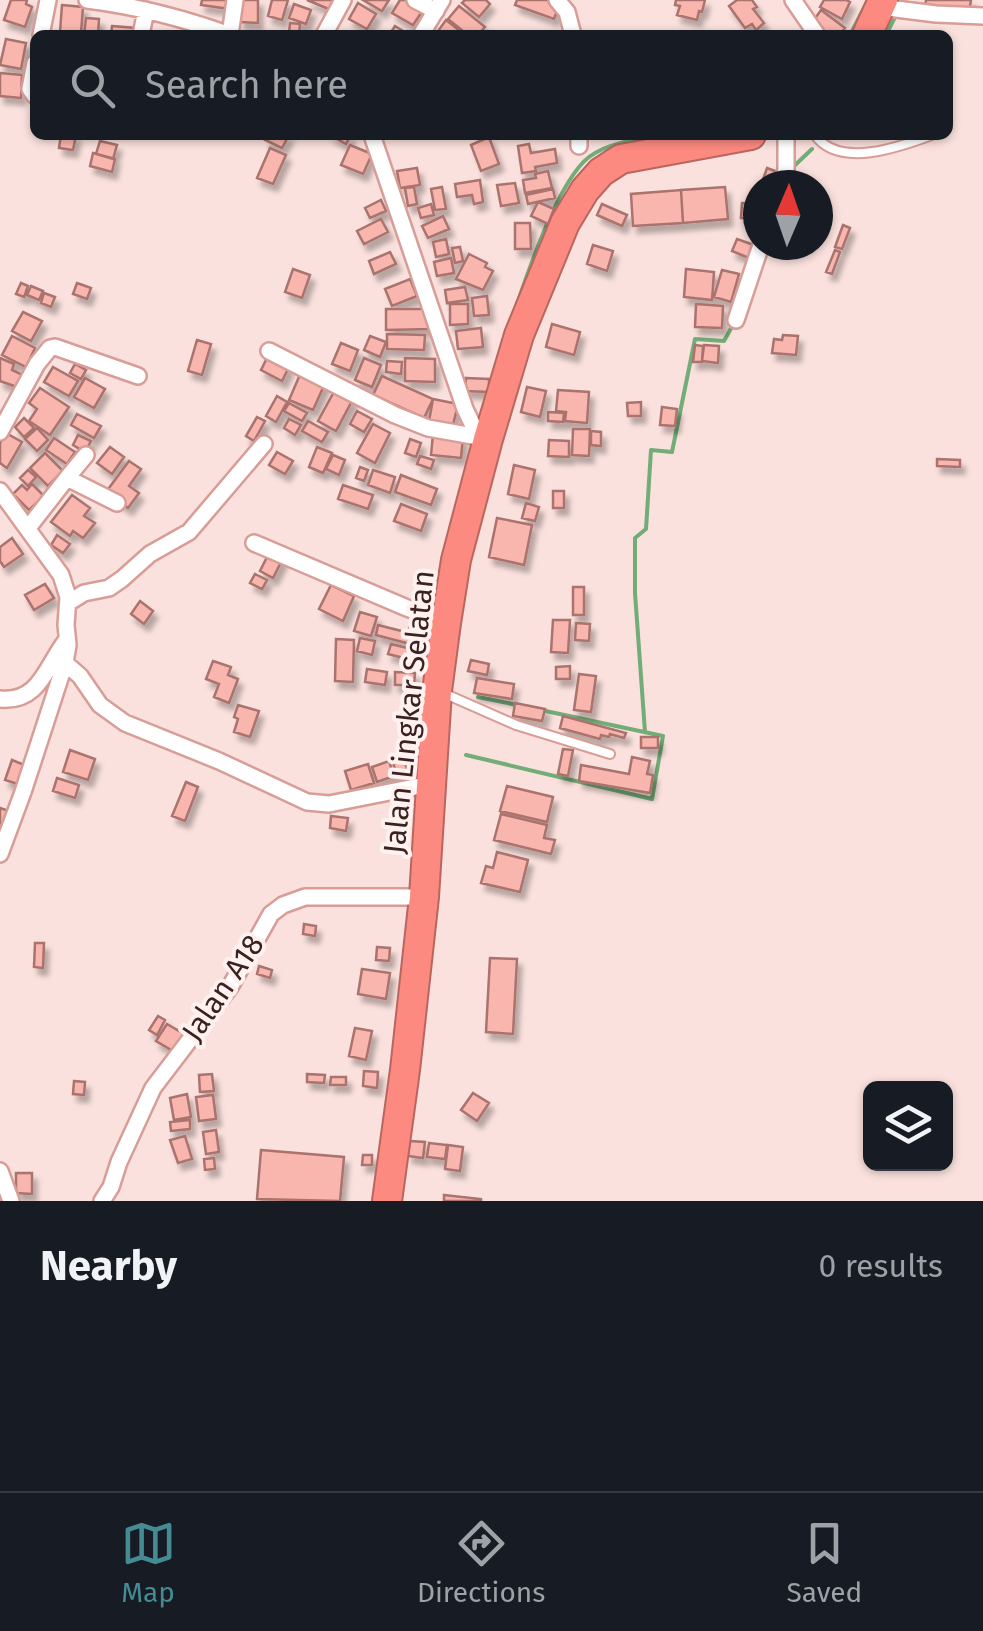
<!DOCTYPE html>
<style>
body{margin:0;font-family:"Fira Sans",sans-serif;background:#242831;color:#f1f3f6}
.controls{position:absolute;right:30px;bottom:30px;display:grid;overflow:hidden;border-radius:15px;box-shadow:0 2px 8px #0004}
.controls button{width:90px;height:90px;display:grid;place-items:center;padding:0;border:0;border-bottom:2px solid #363941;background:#171b24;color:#f1f3f6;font:50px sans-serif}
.compass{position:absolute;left:743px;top:170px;width:90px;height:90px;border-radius:50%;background:#171b24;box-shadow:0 2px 8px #0004;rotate:2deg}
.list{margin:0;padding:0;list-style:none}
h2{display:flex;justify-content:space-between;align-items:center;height:130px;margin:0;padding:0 40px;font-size:42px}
h2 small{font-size:32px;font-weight:400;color:#9ea1a6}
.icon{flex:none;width:55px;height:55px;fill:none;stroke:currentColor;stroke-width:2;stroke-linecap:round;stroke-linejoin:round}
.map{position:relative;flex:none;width:983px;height:1201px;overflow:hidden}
.search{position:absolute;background:#171b24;box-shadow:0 2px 8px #0004;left:30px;right:30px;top:30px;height:110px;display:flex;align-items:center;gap:25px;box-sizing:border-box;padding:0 35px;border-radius:15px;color:#9ea1a6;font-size:38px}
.sheet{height:290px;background:#171b24}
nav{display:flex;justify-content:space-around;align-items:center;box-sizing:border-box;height:140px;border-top:2px solid #363941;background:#171b24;font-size:28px;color:#9ea1a6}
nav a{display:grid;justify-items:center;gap:5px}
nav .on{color:#448b93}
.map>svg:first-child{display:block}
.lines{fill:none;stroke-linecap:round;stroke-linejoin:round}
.stream{stroke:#72ac76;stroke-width:4}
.building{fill:#f9b6ae;stroke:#aa736d;stroke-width:2.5;filter:url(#shadow)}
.lane-casing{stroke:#d89d96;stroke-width:12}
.street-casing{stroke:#d89d96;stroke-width:20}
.highway-casing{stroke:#b8665f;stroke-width:32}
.lane{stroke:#fff;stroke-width:8}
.street{stroke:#fff;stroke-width:15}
.highway{stroke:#fc8a81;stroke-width:28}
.labels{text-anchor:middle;stroke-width:8;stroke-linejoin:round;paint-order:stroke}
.street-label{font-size:30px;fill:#392220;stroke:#fef1ef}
</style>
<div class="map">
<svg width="983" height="1201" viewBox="0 0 983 1201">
<defs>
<filter id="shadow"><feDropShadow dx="4.5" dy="7" stdDeviation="2.5" flood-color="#0004"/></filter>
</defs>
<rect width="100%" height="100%" fill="#fae1dd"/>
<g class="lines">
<path class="stream" d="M850,35L868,0
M886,35L894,19
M793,167L812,149
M515,310C528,272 558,181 589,157C609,142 640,139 664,135
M478,697L517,705
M645,732L635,593V538L646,529L651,450L672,452L695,339L724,341L734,323
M466,755L652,799L663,736L541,710"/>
</g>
<path class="building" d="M11,0H27L26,4L32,7L25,27L4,20Z
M202,0H232L230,9L201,5Z
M240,0H258V23L240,22Z
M272,0H288L282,20L268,16Z
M307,0H341L336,12Z
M363,0H389L382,11Z
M400,0H406L423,10L413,25L392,13Z
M465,0H486L490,4L479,17L462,3Z
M517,0H547L559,5L554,19L515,5Z
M676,0H705L702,12L699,11L697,20L677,15L680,6L675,5Z
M737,0H752L757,7L753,9L764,23L756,30L752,24L745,28L729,6Z
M824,0H846L850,2L842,19L820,7Z
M926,0H971L969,13L925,7Z
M358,3L376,14L367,29L349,19Z
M294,4L311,10L306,24L289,18Z
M62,5L83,7L81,33L60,32Z
M459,6L485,27L478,35H468L448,19Z
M821,10L845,28L839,35H825L811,24Z
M86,18L99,19L98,35H84Z
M446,20L465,35H442L438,31Z
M290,23L300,24L299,34L289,33Z
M112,26L136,28L135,35H111Z
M395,26L408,34L407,35H389Z
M6,39L26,43L21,69L0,65Z
M0,73L22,75L21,98L0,96Z
M61,135H76L73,150L59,148Z
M268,135H289L282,148L265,140Z
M330,135H351L346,144Z
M489,137L499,164L481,171L471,145Z
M100,141L117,145L113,159L96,154Z
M529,144L531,153L555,149L557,163L535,167L536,171L522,173L518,146Z
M350,145L372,154L363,174L341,165Z
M270,148L286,155L273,184L257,178Z
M93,153L115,159L112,172L90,166Z
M417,168L420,185L400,188L397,171Z
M767,168L783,174L779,185H761Z
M548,171L552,188L525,193L523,180L536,178L535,174Z
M480,180L483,202L474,204L472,195L457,197L455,184Z
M515,183L519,203L501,206L497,185Z
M414,187L417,204L408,206L405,188Z
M442,187L446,209L435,210L431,189Z
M725,187L728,219L683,223L681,190Z
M553,189L555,198L528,204L526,195Z
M681,190L683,223L633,226L631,194Z
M381,200L386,211L370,218L365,208Z
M538,202L554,209L548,224L531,216Z
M742,203L758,204V219L741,218Z
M431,204L434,215L421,218L418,208Z
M602,204L627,215L622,226L597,215Z
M443,216L449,229L428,238L422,226Z
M381,219L388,232L364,244L357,231Z
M515,223H530L531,249H515Z
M843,225L850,228L842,249L835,247Z
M446,239L449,254L436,257L433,242Z
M737,239L754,245L749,258L732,251Z
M593,245L613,251L607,271L587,264Z
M460,247L463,261L455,263L452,248Z
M835,250L840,252L832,274L826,272Z
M390,252L396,264L374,274L369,261Z
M469,254L487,263L485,267L493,271L483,290L456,279Z
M451,258L454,273L437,276L434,262Z
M293,269L310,275L302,298L285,292Z
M686,269L714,272L712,300L684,297Z
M722,270L739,274L731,302L714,297Z
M410,279L417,296L392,306L385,289Z
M21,283L28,286L24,297L16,294Z
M77,283L91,288L87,299L73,294Z
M31,286L43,291L39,300L27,295Z
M465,287L468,300L447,303L445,290Z
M44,293L55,297L51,307L41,303Z
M487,296L489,315L474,316L472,298Z
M450,304H468V324L450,325Z
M696,304L723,306L722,328L695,327Z
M386,309H431V329L386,330Z
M23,312L42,321L31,341L12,331Z
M552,324L580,332L574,355L546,347Z
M481,328L483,347L458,349L456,331Z
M387,334L425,335L424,350L387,349Z
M783,335L798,336L796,355L772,353L774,339L782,340Z
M12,336L35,348L26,367L2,355Z
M370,336L386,342L380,357L364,350Z
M197,340L211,344L202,375L188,371Z
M341,343L358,350L350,371L332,364Z
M695,345L703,346L702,362H693Z
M704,345L719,346L718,363L702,361Z
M268,356L289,367L282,381L261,370Z
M0,358L14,364L12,370L23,375L17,387L0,381Z
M364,358L381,365L372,387L355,380Z
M405,358L435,359V382L405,381Z
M387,361L402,362L401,374L386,372Z
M75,364L86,370L81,379L70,373Z
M53,367L78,381L69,396L44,382Z
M302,370L326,381L313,410L289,400Z
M382,376L433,399L424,418L373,395Z
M85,378L105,389L94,408L74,397Z
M466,378L489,379V392L465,391Z
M527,387L546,391L540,417L521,412Z
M40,388L69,407L50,435L29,421L37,409L29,403Z
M335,390L353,399L336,431L318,421Z
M558,390L589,392L587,423L565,421L566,412L556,411Z
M277,396L287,402L276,422L266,416Z
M433,399L458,404L453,425L429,421Z
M641,402V416H628L627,403Z
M289,403L307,413L302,421L284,411Z
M662,407L677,409L675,426L660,425Z
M357,411L372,419L364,432L350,424Z
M548,412L564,413L563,422L548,421Z
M77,414L101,426L94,438L71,425Z
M257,417L265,421L254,441L246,436Z
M24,418L34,428L24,437L15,427Z
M289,419L301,425L295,435L284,428Z
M308,421L328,432L322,442L302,431Z
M373,424L390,433L375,463L357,453Z
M37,428L48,440L37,451L25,439Z
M573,429H590L589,456L572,455Z
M591,431L601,432V446L591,445Z
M6,433L22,442L7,468L0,463V443Z
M433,434L463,437L461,458L431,455Z
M78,435L91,441L85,452L73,445Z
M54,438L75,452L67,464L46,450Z
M410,439L421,443L416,457L405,453Z
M549,440L569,441V457L548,456Z
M110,447L124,457L112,474L97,463Z
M317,447L332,453L323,473L309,467Z
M277,452L293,461L285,474L269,465Z
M45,453L63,471L48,486L30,468Z
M333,455L345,460L339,475L326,469Z
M420,456L434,460L431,469L417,464Z
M937,459L960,460V467L937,466Z
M129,461L141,469L129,486L139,493L128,508L106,492Z
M514,465L535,470L529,499L508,494Z
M360,467L368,470L364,481L356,478Z
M28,470L36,477L28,486L20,478Z
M373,470L395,477L390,493L368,485Z
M401,475L437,489L431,505L395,492Z
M32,484L44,496L29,510L13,494L22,485L27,490Z
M343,485L373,495L368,509L338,499Z
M553,491H564V508H553Z
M72,495L90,508L84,516L95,523L83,538L73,531L70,536L51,522Z
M526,503L539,507L535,521L522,518Z
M401,504L427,514L421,531L394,521Z
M497,518L532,525L524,565L489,557Z
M57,535L70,544L63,553L51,545Z
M12,538L23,554L4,567L0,561V547Z
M270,551L283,558L273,578L260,571Z
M255,574L267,580L262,589L250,583Z
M45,584L54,598L34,610L25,595Z
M331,585L354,596L343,621L319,609Z
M573,587H584V615H573Z
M140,601L153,611L144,624L131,614Z
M360,612L377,617L371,636L354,631Z
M413,617L436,624L432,639L408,632Z
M553,620H570L568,653L551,652Z
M576,623L590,624L589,641L575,640Z
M378,625L417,635L414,645L376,635Z
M360,638L375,641L372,655L357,651Z
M336,639L354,640L353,682L335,681Z
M391,644L415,650L412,660L388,654Z
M471,660L489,664L487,675L468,671Z
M213,661L231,667L228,675L238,679L229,703L214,697L219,684L206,679Z
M570,666V679H556V667Z
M367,669L387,672L385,685L365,682Z
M395,672L415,673L414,685H395Z
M579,674L596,676L591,712L574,710Z
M477,678L514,684L512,699L474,693Z
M515,703L545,709L542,721L513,716Z
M238,705L259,711L250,737L234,732L238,719L234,717Z
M563,716L626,733L624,738L610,734L609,737L601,735L600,739L560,728Z
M641,737H658V748H641Z
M563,749L573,750L568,776L558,774Z
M70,750L95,759L88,780L63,772Z
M403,757L409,774L398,778L392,760Z
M632,757L650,761L647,774L653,775L650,793L579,781L581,765L629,774Z
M12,760L27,766L21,785L5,780Z
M389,761L394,776L377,782L372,767Z
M368,764L374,783L351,790L345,771Z
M57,778L79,785L75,798L53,791Z
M186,782L198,787L185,821L172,816Z
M507,786L553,797L547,822L500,811Z
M0,808L12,812L0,840Z
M501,814L547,825L544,838L555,840L551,854L494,840Z
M331,816L348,818L346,831L330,828Z
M497,852L528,860L520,892L481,883L486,866L493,868Z
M304,924L316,926L315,936L303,934Z
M35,943H44L43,968L34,967Z
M377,947L390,948L389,961L376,960Z
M490,958L517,959L513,1034L486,1032Z
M259,966L272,970L270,978L257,974Z
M362,969L390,973L386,999L358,994Z
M158,1016L165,1020L157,1035L149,1030Z
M167,1024L184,1034L173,1051L156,1041Z
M355,1028L372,1031L366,1060L349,1056Z
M364,1071L378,1072L377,1088L363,1086Z
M212,1074L214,1091L200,1092L199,1075Z
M307,1074L325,1075L324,1083L307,1082Z
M331,1077H346V1085H330Z
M74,1081L85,1082L84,1095L73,1094Z
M473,1093L489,1103L477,1121L461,1110Z
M187,1094L191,1117L174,1120L170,1098Z
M213,1095L216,1119L199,1121L196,1097Z
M190,1120V1129L171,1131L170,1122Z
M216,1130L219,1152L206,1154L203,1132Z
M185,1136L192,1159L178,1163L170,1140Z
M410,1141L425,1142L423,1158L408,1156Z
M429,1143L447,1145L445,1159L427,1157Z
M448,1145L463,1147L460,1171L445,1169Z
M261,1150L344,1157L340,1201L257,1199Z
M363,1155H372V1165H362Z
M214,1158L215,1169L205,1170L204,1159Z
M16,1173H32V1194L16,1193Z
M444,1195L481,1199V1201H444Z"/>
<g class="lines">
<g class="lane-casing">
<path id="lane" d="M815,135C839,169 900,147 932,135
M441,692L516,725L610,754"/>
</g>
<g class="street-casing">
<path id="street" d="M87,0C136,6 183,18 230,35
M415,0L436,11
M557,0L567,12L573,35
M793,0L817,35
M880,7L936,14L983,16
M41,35L48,0
M141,35L146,10
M230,35L235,0
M324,35L343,0
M421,35L442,0
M35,63L30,89L35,96
M372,135L465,409L478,436
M579,135V146
M782,185L786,170V135
M736,320L761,245
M269,351L395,415L428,428L484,438
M0,432L37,364L50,348L55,347L138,376
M67,478L86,455
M0,491L61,575L68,597L66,625L68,645L65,663
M28,528L67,478L117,503
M254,543L407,608L446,623
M68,603L84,593L109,588L122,579L150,554L189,532L264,444
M0,699C39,703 46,667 65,642
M0,854L23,792L65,663L80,676L100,705L125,723L219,761L307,802L329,804L430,784
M0,1171L11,1201
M102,1201L111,1187L119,1162L153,1088L230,987L271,914L283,905L305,897H424"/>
</g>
<g class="highway-casing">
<path id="highway" d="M867,35L883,0
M387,1201L405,1070L424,897L437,691L446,623L456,560L488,439L519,335L565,223L585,190L601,172L621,159L751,135"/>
</g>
<use href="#lane" class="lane"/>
<use href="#street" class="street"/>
<use href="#highway" class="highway"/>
</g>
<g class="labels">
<g class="street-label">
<text transform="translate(409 712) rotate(-84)" y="10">Jalan Lingkar Selatan</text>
<text transform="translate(223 988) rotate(-56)" y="10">Jalan A18</text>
</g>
</g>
</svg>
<div class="controls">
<button><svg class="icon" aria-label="layers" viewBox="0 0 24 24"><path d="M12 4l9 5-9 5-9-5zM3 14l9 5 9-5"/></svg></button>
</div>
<svg class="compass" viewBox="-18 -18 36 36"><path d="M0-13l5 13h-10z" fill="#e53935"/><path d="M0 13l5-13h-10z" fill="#9ea1a6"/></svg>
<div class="search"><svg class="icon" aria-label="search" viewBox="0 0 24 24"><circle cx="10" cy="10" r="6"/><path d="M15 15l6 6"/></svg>Search here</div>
</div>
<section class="sheet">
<h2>Nearby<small>0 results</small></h2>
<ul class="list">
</ul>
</section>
<nav>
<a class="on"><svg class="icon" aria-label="map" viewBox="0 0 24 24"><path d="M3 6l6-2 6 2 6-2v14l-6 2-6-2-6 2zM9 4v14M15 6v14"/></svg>Map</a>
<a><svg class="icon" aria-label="directions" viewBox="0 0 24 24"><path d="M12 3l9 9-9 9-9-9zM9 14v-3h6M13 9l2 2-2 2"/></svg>Directions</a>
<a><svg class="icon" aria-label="saved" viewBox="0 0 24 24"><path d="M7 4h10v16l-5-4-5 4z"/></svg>Saved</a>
</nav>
